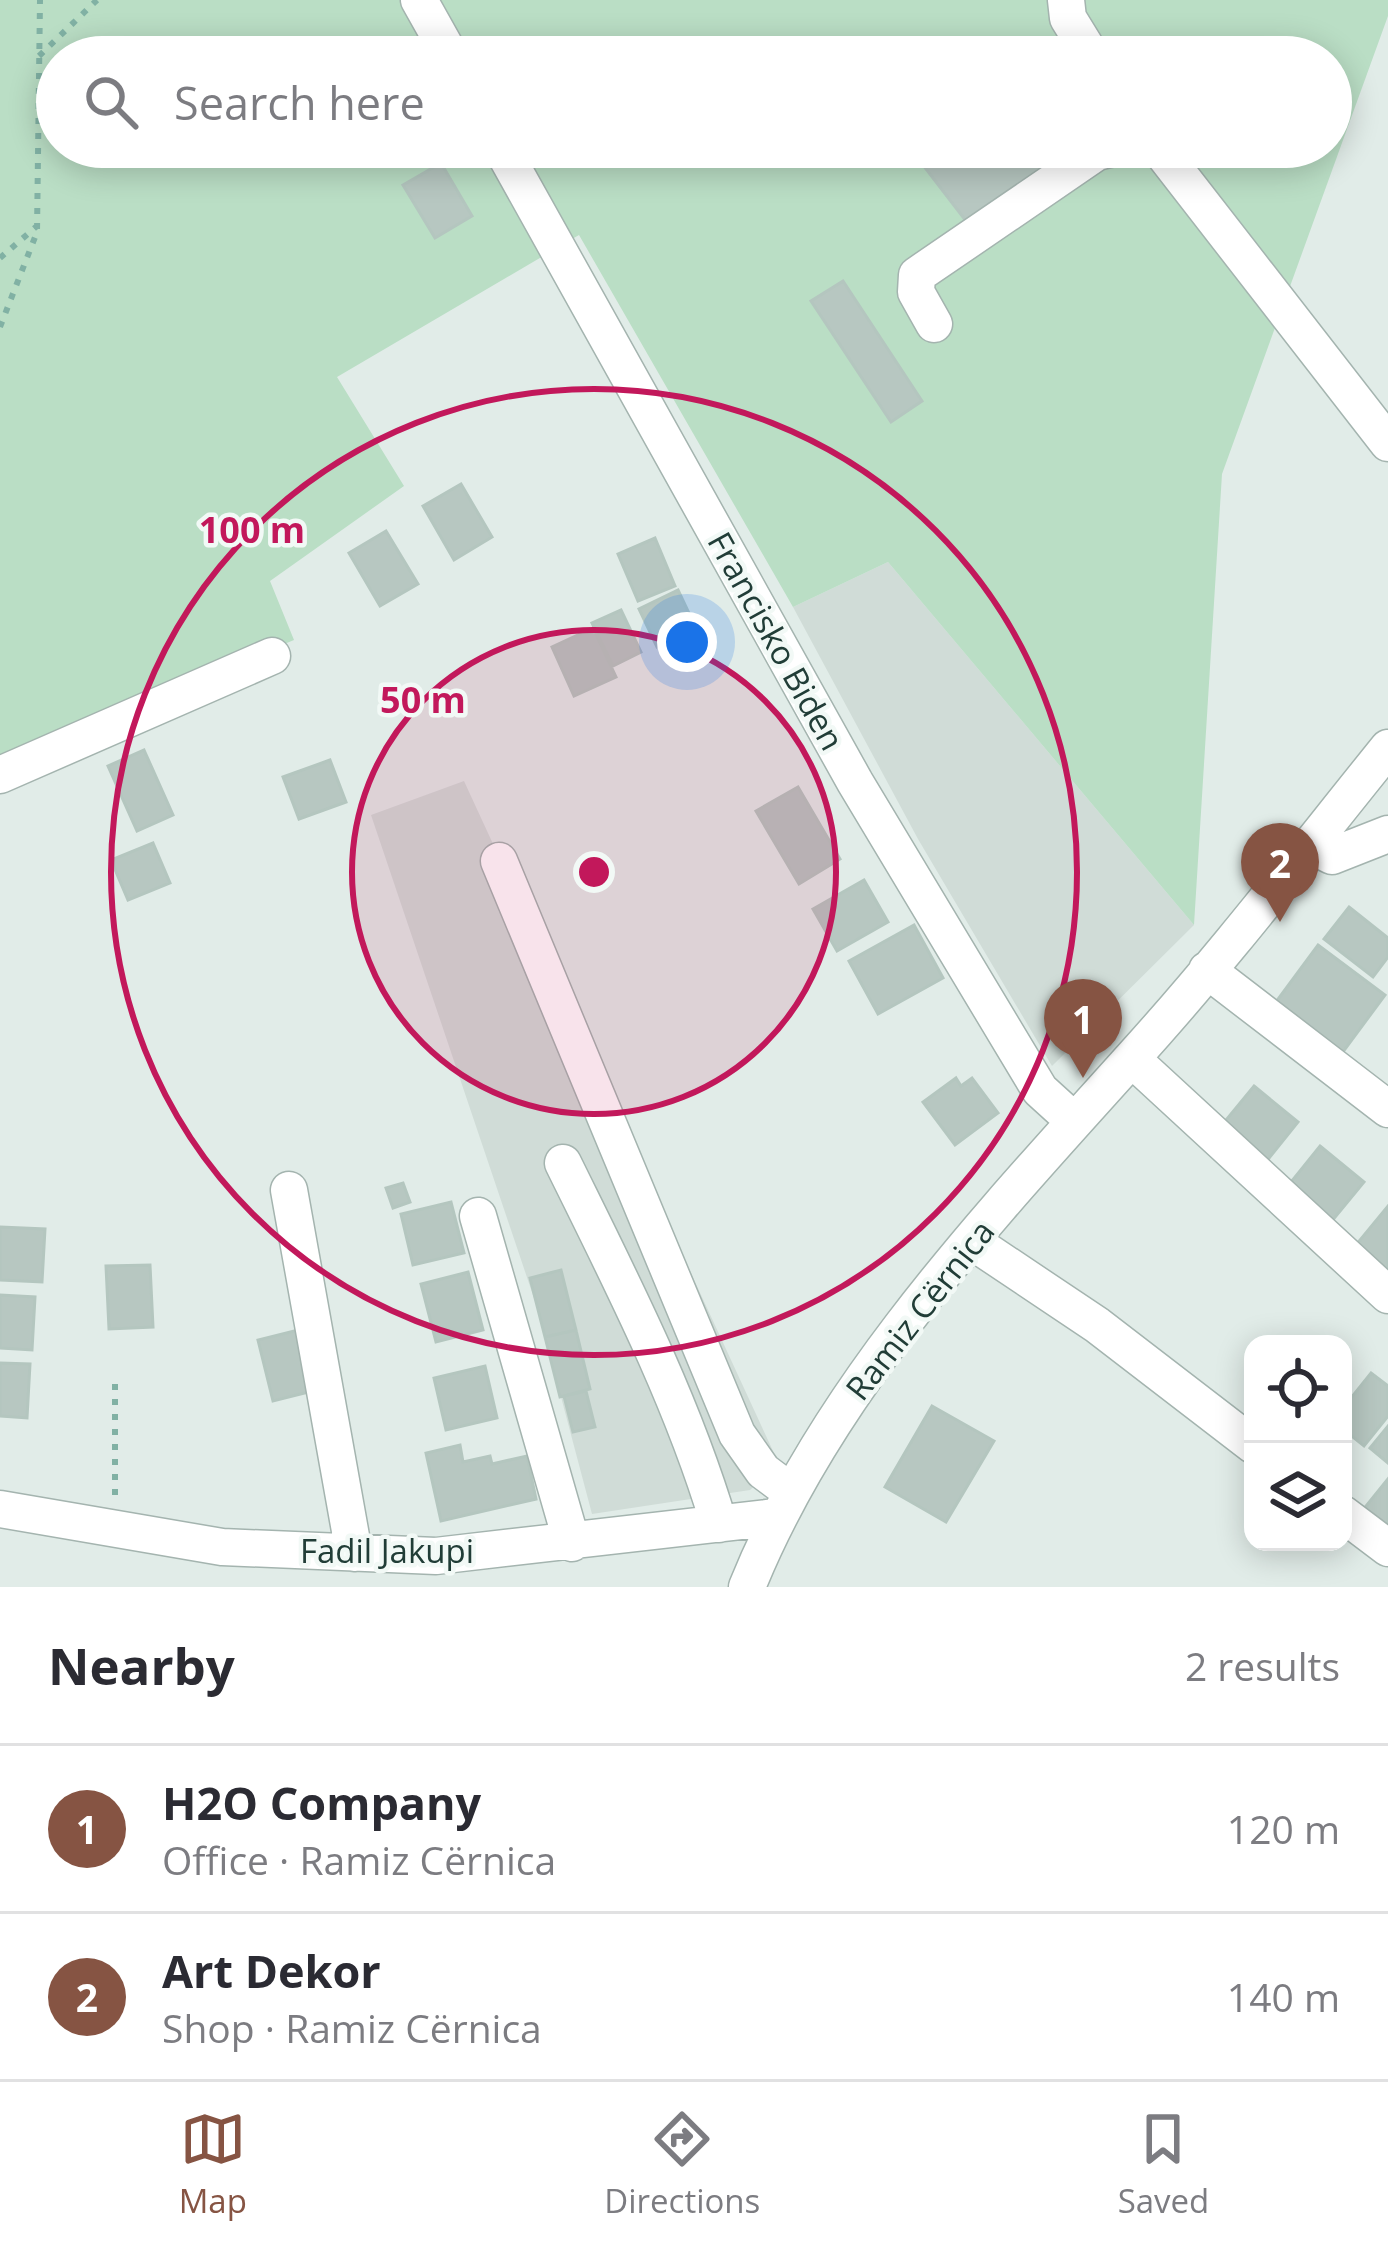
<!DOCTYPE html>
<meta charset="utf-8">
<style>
body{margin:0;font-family:"Open Sans",sans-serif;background:#f7f7f7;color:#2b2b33}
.controls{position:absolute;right:36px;bottom:36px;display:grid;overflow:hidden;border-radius:24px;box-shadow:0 6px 30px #0003}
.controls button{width:108px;height:108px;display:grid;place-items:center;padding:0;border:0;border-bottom:3px solid #e1e1e2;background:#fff;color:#2b2b33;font:60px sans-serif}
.you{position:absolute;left:687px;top:642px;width:42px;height:42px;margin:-30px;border:9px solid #fff;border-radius:50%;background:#1a73e8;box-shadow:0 0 0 18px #1a73e833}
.badge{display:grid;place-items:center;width:78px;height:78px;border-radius:50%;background:#865443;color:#fff;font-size:39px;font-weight:700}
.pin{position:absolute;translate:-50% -99px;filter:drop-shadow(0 3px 6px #0008)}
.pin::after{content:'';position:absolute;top:63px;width:42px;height:36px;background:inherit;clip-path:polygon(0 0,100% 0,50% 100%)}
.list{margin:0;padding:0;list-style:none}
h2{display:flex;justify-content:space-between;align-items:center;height:156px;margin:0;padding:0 48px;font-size:51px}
h2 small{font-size:39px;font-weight:400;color:#7c7c81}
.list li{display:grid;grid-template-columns:78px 1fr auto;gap:36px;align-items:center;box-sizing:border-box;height:168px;padding:0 48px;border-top:3px solid #e1e1e2}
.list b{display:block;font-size:45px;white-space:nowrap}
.list p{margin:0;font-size:39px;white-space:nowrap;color:#7c7c81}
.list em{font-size:39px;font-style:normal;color:#7c7c81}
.icon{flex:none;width:66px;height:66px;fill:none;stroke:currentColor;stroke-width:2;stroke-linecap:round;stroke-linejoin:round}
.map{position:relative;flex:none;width:1388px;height:1587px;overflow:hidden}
.search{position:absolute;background:#fff;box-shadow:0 6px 30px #0003;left:36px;right:36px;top:36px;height:132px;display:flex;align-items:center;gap:30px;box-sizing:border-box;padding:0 42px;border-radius:66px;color:#7c7c81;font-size:45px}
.sheet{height:492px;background:#fff}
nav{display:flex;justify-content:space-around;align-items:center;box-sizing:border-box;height:168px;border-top:3px solid #e1e1e2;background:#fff;font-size:33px;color:#7c7c81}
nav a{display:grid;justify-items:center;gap:6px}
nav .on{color:#865443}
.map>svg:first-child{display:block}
.built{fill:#d0dcd7}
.green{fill:#badec5;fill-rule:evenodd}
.building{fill:#b7c7c1;stroke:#b4c6bf;stroke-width:3}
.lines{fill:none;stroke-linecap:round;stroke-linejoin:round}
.minor-casing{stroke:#a4b4af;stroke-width:39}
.path{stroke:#81b1a4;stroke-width:6;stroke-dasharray:6 9;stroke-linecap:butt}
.minor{stroke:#fff;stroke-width:36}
.ring{fill:none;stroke:#c2185b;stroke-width:6}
.labels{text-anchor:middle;stroke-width:9;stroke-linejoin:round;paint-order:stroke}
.street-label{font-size:33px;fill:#213d37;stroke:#f2f9f6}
.centre{fill:#c2185b;stroke:#f2f9f6;stroke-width:6}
.ring-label{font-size:36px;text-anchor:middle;font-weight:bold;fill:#c2185b;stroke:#f2f9f6;stroke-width:9;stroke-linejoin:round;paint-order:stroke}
</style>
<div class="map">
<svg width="1388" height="1587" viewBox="0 0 1388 1587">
<rect width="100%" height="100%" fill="#e1ece8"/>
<path class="built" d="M888,562L1194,925L1052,1066L918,839L793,607Z
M464,781L779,1464L750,1490L592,1514L538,1310L371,815Z"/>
<path class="green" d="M0,0H1388V16L1222,474L1194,925L888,562L793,607L579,235L337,377L404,486L270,581L294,640L0,763ZM57,57H1331V147H57Z"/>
<path class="building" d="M946,147H1069L969,225L923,165Z
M441,163L472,216L435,238L403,185Z
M843,281L922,401L891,422L811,301Z
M461,484L492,537L454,560L423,506Z
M386,531L418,584L380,606L349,553Z
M655,538L675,586L638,601L618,554Z
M678,590L696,628L657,647L639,609Z
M621,610L641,652L613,666L592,623Z
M593,628L616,677L574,696L552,647Z
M144,750L173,815L137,831L108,766Z
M330,760L346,802L299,819L283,777Z
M798,787L840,859L799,884L756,811Z
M153,843L170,883L128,900L111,860Z
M864,880L888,922L837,951L813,909Z
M1349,907L1388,938V957L1373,977L1324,939Z
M914,925L943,978L878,1014L849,961Z
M1318,945L1385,995L1337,1060L1270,1010Z
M956,1078L961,1086L972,1078L998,1113L955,1145L923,1102Z
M1254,1086L1298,1122L1261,1168L1217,1131Z
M1320,1146L1364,1182L1327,1227L1283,1192Z
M403,1183L410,1202L393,1208L386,1188Z
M451,1202L464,1253L413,1265L401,1214Z
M1388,1206V1282L1351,1251Z
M0,1227L45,1229L42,1282L0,1280Z
M150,1265L153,1327L109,1329L106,1266Z
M561,1270L576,1330L545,1337L530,1278Z
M468,1272L483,1330L436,1342L421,1284Z
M0,1295L35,1297L32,1350L0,1348Z
M306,1328L321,1389L273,1401L258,1340Z
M576,1330L590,1389L560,1397L545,1337Z
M0,1363L30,1364L27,1418L0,1416Z
M485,1366L497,1418L446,1430L434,1378Z
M1371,1373L1388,1386V1416L1364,1446L1343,1429V1408Z
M586,1391L595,1427L573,1432L564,1396Z
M932,1406L994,1441L946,1522L885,1487Z
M1388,1426V1463L1370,1448Z
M460,1445L463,1462L490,1456L492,1464L527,1456L536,1499L441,1521L426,1453Z
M1388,1479V1541L1358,1516Z"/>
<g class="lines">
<g class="minor-casing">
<path id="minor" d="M419,0L451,57
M1066,0L1068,18L1092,57
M501,147L855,782L1040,1090L1073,1120
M1158,147L1388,443
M934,324L916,292L917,275L1097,152L1118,147
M0,775L272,656
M1310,845L1332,856L1388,834
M499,861L737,1434L763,1471L791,1492
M1207,970L1388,1109
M1132,1059L1388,1295
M563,1163C621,1281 681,1397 719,1524
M289,1190L354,1553
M478,1216L572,1543
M973,1242L1097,1325L1253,1445
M0,1509L222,1547L436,1556L775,1517
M1343,1514L1388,1548
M747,1587C827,1388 990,1216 1132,1058C1222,959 1304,852 1388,748"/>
</g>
<path class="path" d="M39,56L97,0
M0,258L37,226
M0,327L37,232L40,0
M115,1495V1377"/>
<use href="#minor" class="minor"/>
</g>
<circle cx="594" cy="872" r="242" fill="#c2185b" fill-opacity=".12"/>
<g class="ring">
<circle cx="594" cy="872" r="242"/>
<circle cx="594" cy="872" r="483"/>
</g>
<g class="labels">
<g class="street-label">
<text transform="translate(776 641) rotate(61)" y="12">Francisko Biden</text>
<text transform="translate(920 1310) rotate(-52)" y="12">Ramiz Cërnica</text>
<text x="387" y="1563">Fadil Jakupi</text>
</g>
</g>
<circle cx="594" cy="872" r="18" class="centre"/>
<g class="ring-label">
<text x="252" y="543">100 m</text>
<text x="423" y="713">50 m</text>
</g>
</svg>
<div class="controls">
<button><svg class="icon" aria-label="locate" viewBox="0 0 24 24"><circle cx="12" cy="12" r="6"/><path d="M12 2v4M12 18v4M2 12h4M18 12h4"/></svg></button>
<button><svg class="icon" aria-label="layers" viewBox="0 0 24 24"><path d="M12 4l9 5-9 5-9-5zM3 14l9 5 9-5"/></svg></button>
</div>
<div class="you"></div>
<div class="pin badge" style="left:1083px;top:1078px">1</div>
<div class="pin badge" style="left:1280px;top:922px">2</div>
<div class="search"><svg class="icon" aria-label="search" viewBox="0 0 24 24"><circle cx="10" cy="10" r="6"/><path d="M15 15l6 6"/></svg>Search here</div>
</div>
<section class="sheet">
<h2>Nearby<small>2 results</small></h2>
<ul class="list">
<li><span class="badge">1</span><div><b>H2O Company</b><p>Office · Ramiz Cërnica</p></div><em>120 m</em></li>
<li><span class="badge">2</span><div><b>Art Dekor</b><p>Shop · Ramiz Cërnica</p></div><em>140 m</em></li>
</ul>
</section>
<nav>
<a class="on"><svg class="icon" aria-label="map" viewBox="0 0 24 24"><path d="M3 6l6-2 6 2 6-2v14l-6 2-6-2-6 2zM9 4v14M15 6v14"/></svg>Map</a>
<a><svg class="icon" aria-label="directions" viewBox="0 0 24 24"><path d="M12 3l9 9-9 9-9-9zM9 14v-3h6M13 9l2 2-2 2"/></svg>Directions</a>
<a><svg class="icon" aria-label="saved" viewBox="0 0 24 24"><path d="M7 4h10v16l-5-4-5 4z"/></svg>Saved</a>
</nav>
